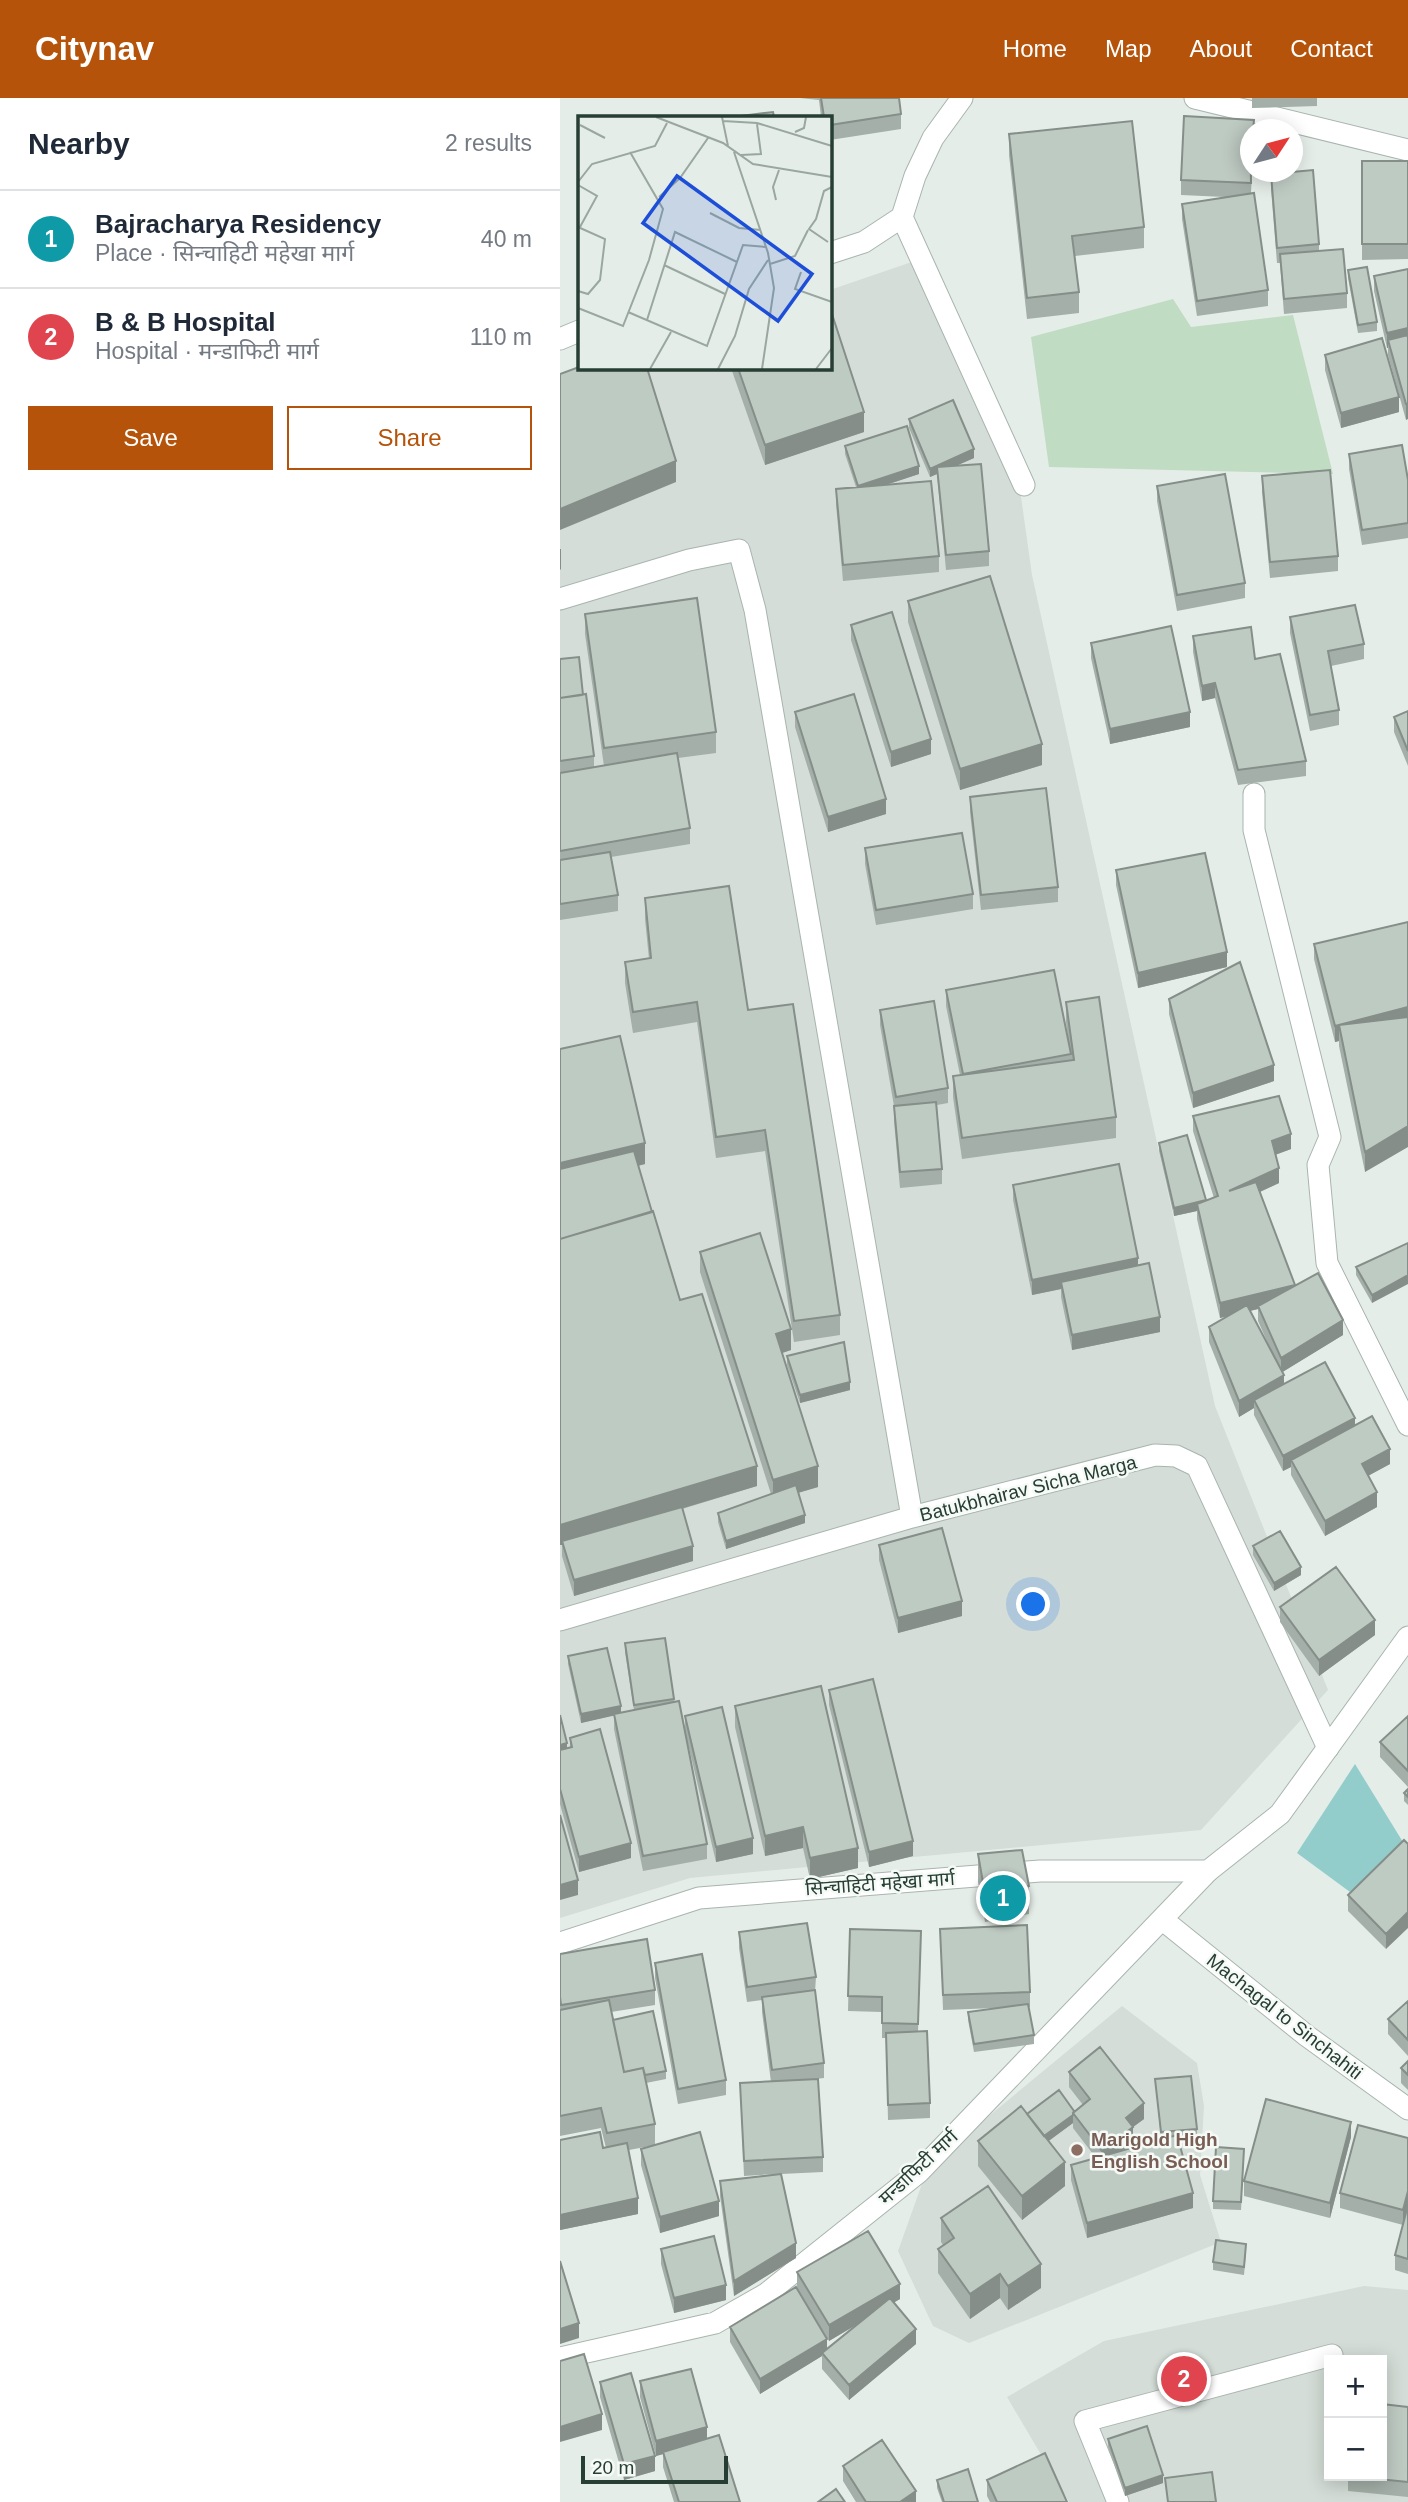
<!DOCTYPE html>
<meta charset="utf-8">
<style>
body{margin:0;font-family:Arial,"Noto Sans Devanagari",sans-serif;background:#f2f2f3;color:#1f2937}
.controls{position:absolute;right:21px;bottom:21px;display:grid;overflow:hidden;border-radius:0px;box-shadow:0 4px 18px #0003}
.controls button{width:63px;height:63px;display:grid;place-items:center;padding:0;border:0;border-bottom:2px solid #e0e1e3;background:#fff;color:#1f2937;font:35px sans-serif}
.compass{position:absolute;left:680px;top:21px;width:63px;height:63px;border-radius:50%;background:#fff;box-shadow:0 4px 18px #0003;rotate:54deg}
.scale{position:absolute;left:21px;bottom:18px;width:147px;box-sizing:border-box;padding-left:7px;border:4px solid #263e33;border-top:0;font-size:19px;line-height:24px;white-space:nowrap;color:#263e33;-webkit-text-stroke:5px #f6faf7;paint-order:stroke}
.you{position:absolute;left:474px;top:1507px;width:24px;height:24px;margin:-18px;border:5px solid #fff;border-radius:50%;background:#1a73e8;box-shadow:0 0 0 10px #1a73e833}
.badge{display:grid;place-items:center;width:46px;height:46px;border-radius:50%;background:#b45309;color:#fff;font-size:23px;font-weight:700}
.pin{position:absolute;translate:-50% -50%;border:4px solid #fff;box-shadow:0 2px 7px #0006}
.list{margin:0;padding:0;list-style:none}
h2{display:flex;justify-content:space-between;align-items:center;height:91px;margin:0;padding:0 28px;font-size:30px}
h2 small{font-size:23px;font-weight:400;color:#747a83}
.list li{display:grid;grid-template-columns:46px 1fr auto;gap:21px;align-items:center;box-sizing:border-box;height:98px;padding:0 28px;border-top:2px solid #e0e1e3}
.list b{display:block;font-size:26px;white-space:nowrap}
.list p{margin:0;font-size:23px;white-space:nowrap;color:#747a83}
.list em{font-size:23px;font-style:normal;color:#747a83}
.actions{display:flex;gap:14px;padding:21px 28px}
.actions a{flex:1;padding:16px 0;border:2px solid #b45309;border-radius:0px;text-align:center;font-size:24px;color:#b45309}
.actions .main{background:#b45309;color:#fff}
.map{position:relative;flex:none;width:848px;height:2404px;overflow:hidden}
header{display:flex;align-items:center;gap:42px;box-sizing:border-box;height:98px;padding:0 35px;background:#b45309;color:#fff}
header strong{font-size:33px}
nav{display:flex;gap:38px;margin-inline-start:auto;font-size:24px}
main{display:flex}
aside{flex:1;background:#fff}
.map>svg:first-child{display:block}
.built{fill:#d4ddd7;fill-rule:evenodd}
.green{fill:#c0dcc2}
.water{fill:#92cdcb}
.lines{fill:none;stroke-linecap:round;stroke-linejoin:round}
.service-casing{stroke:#a8b5ae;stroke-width:23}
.minor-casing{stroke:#a8b5ae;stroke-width:23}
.tertiary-casing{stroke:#a8b5ae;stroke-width:23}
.service{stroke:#fff;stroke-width:21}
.minor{stroke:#fff;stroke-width:21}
.tertiary{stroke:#fff;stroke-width:21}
.wall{fill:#a3afa8;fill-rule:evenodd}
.shaded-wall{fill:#858e88}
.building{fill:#becbc3;stroke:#858e88;stroke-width:2}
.education-dot{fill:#8d6e63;stroke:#f6faf7;stroke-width:2.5}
.labels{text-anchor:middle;stroke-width:5;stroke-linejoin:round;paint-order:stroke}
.street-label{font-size:19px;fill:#263e33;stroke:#f6faf7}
.education-label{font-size:19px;font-weight:bold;fill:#785e54;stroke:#f6faf7;text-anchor:start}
.inset-road{fill:none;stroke:#99a7a0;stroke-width:2}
.view{fill:#1d4ed8;fill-opacity:0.15;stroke:#1d4ed8;stroke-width:3.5}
.inset-edge{fill:none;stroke:#263e33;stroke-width:3.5}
</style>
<header>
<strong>Citynav</strong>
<nav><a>Home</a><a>Map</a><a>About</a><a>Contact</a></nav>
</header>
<main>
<aside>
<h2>Nearby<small>2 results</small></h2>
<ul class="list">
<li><span class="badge" style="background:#0f9aa8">1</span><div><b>Bajracharya Residency</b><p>Place · सिन्चाहिटी महेखा मार्ग</p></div><em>40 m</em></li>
<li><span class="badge" style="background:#e0444e">2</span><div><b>B &amp; B Hospital</b><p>Hospital · मन्डाफिटी मार्ग</p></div><em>110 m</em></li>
</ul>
<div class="actions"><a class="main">Save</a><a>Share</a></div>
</aside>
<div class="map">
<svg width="848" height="2404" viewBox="0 0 848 2404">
<rect width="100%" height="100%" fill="#e5ede8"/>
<path class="built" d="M372,157L453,342L472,477L655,1308L768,1592L641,1732L130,1780L0,1820V282L38,270H270V192Z
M562,1908L637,1965L644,2008L640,2077L661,2144L409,2245L373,2228L338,2153L363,2083L418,2027Z
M804,2188L848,2192V2404H509L447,2299L544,2243ZM769,2262H822V2378H769Z"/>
<path class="green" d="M613,201L631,229L733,217L773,376L489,369L471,239Z"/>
<path class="water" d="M795,1666L846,1749L790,1794L737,1755Z"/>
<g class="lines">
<g class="service-casing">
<path id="service" d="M558,2404L525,2323L772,2257"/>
</g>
<g class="minor-casing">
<path id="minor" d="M635,0L848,52
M342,119L464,387
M270,155L304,144L342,119L355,78L373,40L402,0
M0,241L19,233
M0,501L129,462L179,452L195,512L352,1419
M694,696V732L770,1039L758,1067L767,1165L848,1327
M0,1522L352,1419L595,1357L616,1358L637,1368L768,1650
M603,1822L747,1938L848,2011
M0,2260L155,2225L206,2196L359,2074L648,1773"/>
</g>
<g class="tertiary-casing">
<path id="tertiary" d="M0,1845L139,1800L480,1773H648L720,1716L848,1539"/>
</g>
<use href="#service" class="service"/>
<use href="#minor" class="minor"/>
<use href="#tertiary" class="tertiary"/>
</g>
<path class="wall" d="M240,0H339L341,16V31L270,42V19H261L259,2Z
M692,0H757V8L692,10Z
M449,36L584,129V150L515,158L519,194V215L467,221L449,57Z
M802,63H848V161L802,162Z
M692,74L691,95L708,192V208L637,218L622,121V106L665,99L621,97V82Z
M711,76L759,146V153L787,195V210L724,216L720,165H717L711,91Z
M848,171L846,322L828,257V250H827L814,193V178Z
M788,172L817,224V233L798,235L788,180Z
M765,257L839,314L781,330L765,272Z
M171,270H270L304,334L205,367Z
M349,321L414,360L397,367L429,453V468L386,472L377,376L370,379L349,330Z
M285,348L359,376L326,387L379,458V474L283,483L276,406V391L296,389L285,356Z
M789,356L848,382V440L802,447L789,371Z
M702,378L778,458V473L710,480L702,394Z
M597,388L685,485V500L617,513L597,403Z
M348,503L482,667L400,692L348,524Z
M25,516L156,634V655L118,660L130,730V746L51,759L58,797V813L0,822V561L23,597L34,658V669L44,668L25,536Z
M730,519L804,546V561L771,568L779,612V627L750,633L730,535Z
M291,527L371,656L331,669L291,542Z
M633,538L695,561L746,663V678L678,687L655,600L642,603L633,554Z
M531,545L630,629L550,646L531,560Z
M848,613V668L834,634V619Z
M235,614L326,716L268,734L235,629Z
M410,699L498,789V804L421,812L410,714Z
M305,750L413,796V811L316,827L305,766Z
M556,772L667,869L578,890L556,787Z
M85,800L188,912L280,1217V1237L234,1244L205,1053L156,1060L137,924L73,935L65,885V864L89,861L85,821Z
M848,824L805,1074L779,948V943L775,944L754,861V846Z
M386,892L509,948L506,924V904L556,1019V1040L402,1061L393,999V978L400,977L386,908Z
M609,901L714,983L633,1010L609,916Z
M320,912L388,990V1005L377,1007L382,1071V1086L340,1090L334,1023V1008L320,927Z
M0,951L85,1066L78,1068L120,1202L197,1388L122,1411L133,1463L14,1498L2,1458Z
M633,1018L731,1051L715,1057L719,1085L700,1094L735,1188L783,1237L722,1274L724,1286L795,1327L830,1366L808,1378L817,1409L765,1438L731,1377V1369L723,1373L694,1317V1310L679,1319L649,1244V1229L667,1218L660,1220L637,1121V1113L614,1118L599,1053V1045L646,1103L654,1100L633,1033ZM698,1211V1223L709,1248L690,1213Z
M453,1087L600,1234L512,1252L501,1199V1191L472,1197L453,1102Z
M848,1145L812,1205L796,1177V1169Z
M140,1154L231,1252L222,1255L258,1389L238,1395L245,1425L166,1451L158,1424V1415L211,1396L140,1174Z
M227,1258L290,1292L240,1305L227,1267Z
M319,1447L402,1518L338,1535L319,1462Z
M693,1448L741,1477L714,1493L693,1457Z
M720,1509L815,1537L759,1578L720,1524Z
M65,1545L114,1601L147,1746V1761L83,1773L54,1631V1617L21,1625L8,1566V1558L61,1615L74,1612L65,1554Z
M269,1592L353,1758L309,1769L269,1607Z
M175,1608L298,1770L250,1781L243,1750L205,1758L175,1629Z
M0,1617L7,1650L10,1649V1640L71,1760L19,1774L0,1706Z
M125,1618L193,1756L156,1764L125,1633Z
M848,1618V1689L820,1659V1644Z
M848,1691V1707L844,1703V1695Z
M844,1742L826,1851L788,1813V1797Z
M418,1756L469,1788V1816L425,1824L418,1784Z
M290,1831L361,1833L358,1934L370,2005V2020L328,2022L326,1940H322V1914L288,1913Z
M380,1831L470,1894V1909H469L474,1937V1946L414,1954L408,1922V1914L436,1910L383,1912Z
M179,1834L256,1879L255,1894L264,1965V1980L255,1981L263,2059V2074L221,2076L236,2160L174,2198L160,2098V2083L214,2076L184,2078L180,1985L211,1984L202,1914V1902L187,1904L179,1850Z
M0,1856L95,1892V1907L51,1914L53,1922L106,1973V1981L86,1985L95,2026V2047L69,2052L78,2116L0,2132V2042L43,2050H46L41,2030L0,2038Z
M95,1865L166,1982V1997L118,2006L95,1880Z
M848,1903V1958L828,1936V1921Z
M848,1963V1992L841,1985V1970Z
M509,1974L584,2021L573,2029V2044L562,2052L601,2041L595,1981L637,2031V2039L618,2041L633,2110L527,2140L511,2082V2067L536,2060L513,2030V2025L488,2043L505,2088L462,2122L418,2068V2043L467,2016L514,2013L523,2007L509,1989Z
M791,2039L770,2120L684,2098V2083Z
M848,2040V2176L835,2172V2157L843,2127L780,2110V2095Z
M81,2051L159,2118L100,2135L81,2067Z
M684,2059L681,2112L653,2111V2103Z
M381,2120L481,2190L448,2212L440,2200L410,2221L378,2175V2151L383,2147L381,2144Z
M101,2151L166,2202L114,2215L101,2166Z
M686,2154L684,2177L653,2172V2164Z
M237,2174L340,2201L334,2204L356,2246L289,2302L262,2271V2258L200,2296L170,2244V2229L267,2252L301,2224L269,2243L237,2190Z
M80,2283L147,2340L180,2404H114L103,2369V2356L96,2358L80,2299Z
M40,2284L95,2373L64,2382L40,2299Z
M848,2309V2399L788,2393V2378Z
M548,2341L603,2385L565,2398L548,2349Z
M283,2368L356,2404H296L283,2383Z
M377,2382L418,2404H382L377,2390Z
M427,2382L507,2404H430L427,2398Z"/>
<path class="shaded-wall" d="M848,230V245L828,242V250H827V235Z
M839,299V314L781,330V315Z
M846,306H848V321L846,322Z
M304,314V334L205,367V347Z
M414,351V360L378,376L377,369V376L370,379V371Z
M116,363V384L0,432V411Z
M359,368V376L298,396V388Z
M0,451H1V471L0,472Z
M655,585V600L642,603V588Z
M630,614V629L550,646V631Z
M371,641V656L331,669V654Z
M482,646V667L400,692V671Z
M326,701V716L268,734V719Z
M667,854V869L578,890V875Z
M848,909V924L779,927Z
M779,927V943L775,944V928Z
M714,967V983L633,1010V995Z
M848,1028V1049L805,1074V1054Z
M731,1036V1051L712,1058V1043Z
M85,1045V1066L0,1086V1065Z
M719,1070V1085L669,1108V1093Z
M646,1102L637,1106V1113L614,1118V1110Z
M578,1160V1175L501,1184V1191L472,1197V1182Z
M848,1177V1186L812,1205V1197Z
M735,1187L698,1208V1211L660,1220V1205Z
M600,1219V1234L512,1252V1237Z
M783,1222V1237L721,1275V1260Z
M231,1231V1252L216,1257V1236Z
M724,1277V1292L694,1302V1310L679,1319V1303Z
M290,1284V1292L240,1305V1297Z
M795,1320V1335L731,1362V1369L723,1373V1358Z
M830,1351V1366L802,1381V1366Z
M197,1368V1388L3,1446L2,1443V1447H0V1427Z
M258,1368V1389L213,1402V1382Z
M817,1394V1409L765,1438V1423Z
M245,1417V1425L166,1451V1443Z
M133,1448V1463L14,1498V1482Z
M741,1469V1477L714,1493V1485Z
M402,1503V1518L338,1535V1520Z
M815,1522V1537L759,1578V1562Z
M61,1608V1616L21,1625V1616Z
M7,1645V1661L0,1662V1647Z
M243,1729V1750L205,1758V1738Z
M193,1740V1756L156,1764V1749Z
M353,1743V1758L309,1769V1754Z
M71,1745V1760L19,1774V1759Z
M298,1750V1770L250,1781V1760Z
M18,1782V1797L0,1802V1787Z
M848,1814V1830L826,1851V1836Z
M584,2005V2021L573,2029V2044L542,2068V2053L566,2020Z
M513,2017V2025L482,2048V2040Z
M791,2024V2039L770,2120V2105Z
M505,2064V2088L462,2122V2098Z
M848,2093V2109L843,2127V2112Z
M633,2095V2110L527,2140V2125Z
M78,2100V2116L0,2132V2117Z
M159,2103V2118L100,2135V2119Z
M236,2145V2160L174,2198V2183Z
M481,2166V2190L448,2212V2188Z
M440,2176V2200L410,2221V2196Z
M340,2186V2201L269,2243V2227Z
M166,2187V2202L114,2215V2200Z
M19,2225V2240L0,2246V2231Z
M356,2231V2246L289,2302V2287Z
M267,2241V2256L262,2255V2258L200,2296V2281Z
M42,2316V2332L0,2344V2329Z
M147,2329V2344L96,2358V2343Z
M95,2358V2373L64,2382V2366Z
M603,2377V2385L565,2398V2390Z
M356,2393V2404H340Z"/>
<path class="building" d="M261,0H339L341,16L270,27V19H264Z
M213,14L214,19H173Z
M624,18L694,22L693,32H690L691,85L621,82Z
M572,23L584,129L512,138L519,194L467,200L449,36Z
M802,63H848V146H802Z
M753,72L759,146L717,150L711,76Z
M694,95L708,192L637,203L622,106Z
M783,151L787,195L724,201L720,156Z
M807,169L817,224L798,227L788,172Z
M848,171V230L827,235L814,178Z
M270,210L304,314L205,347L178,270H270Z
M848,237V306H846L828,242Z
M822,240L839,299L781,315L765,257Z
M19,269L87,270L116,363L0,411V276Z
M393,302L414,351L370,371L349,321Z
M347,328L359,368L298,388L285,348Z
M842,347L848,382V425L802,432L789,356Z
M421,366L429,453L386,457L377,369Z
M770,372L778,458L710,464L702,378Z
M665,376L685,485L617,497L597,388Z
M371,383L379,458L283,467L276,391Z
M430,478L482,646L400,671L348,503Z
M137,500L156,634L44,650L25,516Z
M795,507L804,546L768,553L779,612L750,617L730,519Z
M332,514L371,641L331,654L291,527Z
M611,528L630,614L550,631L531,545Z
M691,529L695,561L720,556L746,663L678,672L655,585L642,588L633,538Z
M19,559L23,597L0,600V561Z
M26,596L34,658L0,663V600Z
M294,596L326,701L268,719L235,614Z
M848,613V653L834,619Z
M117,655L130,730L0,753V675Z
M486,690L498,789L421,797L410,699Z
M402,735L413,796L316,812L305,750Z
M50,754L58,797L0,806V762Z
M645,755L667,854L578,875L556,772Z
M169,788L188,912L233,906L280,1217L234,1223L205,1032L156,1039L137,904L73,914L65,864L91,860L85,800Z
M848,824V909L775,928L754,846Z
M680,864L714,967L633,995L609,901Z
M494,872L511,956L403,976L386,892Z
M539,899L556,1019L402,1040L393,978L514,962L506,904Z
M374,903L388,990L336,999L320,912Z
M848,919V1028L805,1054L779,927Z
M60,938L85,1045L0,1065V951Z
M719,998L731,1036L712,1043L719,1070L669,1093L696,1084L735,1187L660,1205L637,1106L658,1098L633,1018Z
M376,1004L382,1071L340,1074L334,1008Z
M627,1037L646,1102L614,1110L599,1045Z
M74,1053L92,1114L0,1141V1071Z
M559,1066L578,1160L472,1182L453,1087Z
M93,1113L120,1202L142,1196L197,1368L0,1427V1141Z
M200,1135L231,1231L216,1236L258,1368L213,1382L140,1154Z
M848,1145V1177L812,1197L796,1169Z
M589,1165L600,1219L512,1237L501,1184Z
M758,1175L783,1222L721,1260L698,1208Z
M687,1207L724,1277L679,1303L649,1229Z
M284,1244L290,1284L240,1297L227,1258Z
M765,1264L795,1320L723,1358L694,1302Z
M812,1318L830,1351L802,1366L817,1394L765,1423L731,1362Z
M236,1387L245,1417L166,1443L158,1415Z
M122,1409L133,1448L14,1482L2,1443Z
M382,1430L402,1503L338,1520L319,1447Z
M720,1433L741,1469L714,1485L693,1448Z
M776,1469L815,1522L759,1562L720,1509Z
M105,1540L114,1601L74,1607L65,1545Z
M47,1550L61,1608L21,1616L8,1558Z
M313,1581L353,1743L309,1754L269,1592Z
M261,1588L298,1750L250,1760L243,1729L205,1738L175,1608Z
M119,1603L147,1746L83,1758L54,1616Z
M162,1609L193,1740L156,1749L125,1618Z
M0,1617L7,1645L0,1647Z
M848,1618V1673L820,1644Z
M40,1631L71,1745L19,1759L0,1691V1652L12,1649L10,1640Z
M848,1691V1699L844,1695Z
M0,1717L18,1782L0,1787Z
M844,1742L848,1746V1814L826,1836L788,1797Z
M462,1752L469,1788L425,1796L418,1756Z
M247,1825L256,1879L187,1889L179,1834Z
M467,1827L470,1894L383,1897L380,1831Z
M290,1831L361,1833L358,1926L322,1925V1899L288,1898Z
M87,1841L95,1892L1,1907L0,1899V1856Z
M142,1856L166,1982L118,1991L95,1865Z
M255,1892L264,1965L212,1972L202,1899Z
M49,1902L64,1974L83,1970L95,2026L47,2035L41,2010L0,2018V1912Z
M848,1903V1942L828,1921Z
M468,1906L474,1937L414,1946L408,1914Z
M93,1913L106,1973L85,1977L83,1970L64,1974L53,1922Z
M367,1933L370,2005L328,2007L326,1935Z
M540,1949L584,2005L566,2020L573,2029L542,2053L513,2015L530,2001L509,1974Z
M848,1963V1977L841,1970Z
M631,1978L637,2031L601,2034L595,1981Z
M258,1981L263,2059L184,2063L180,1985Z
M499,1992L514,2013L513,2015V2017L484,2038L467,2016Z
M706,2001L791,2024L770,2105L684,2083Z
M461,2008L505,2064L462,2098L418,2043Z
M798,2027L848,2040V2093L843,2112L780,2095Z
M40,2034L43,2050L67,2045L78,2100L0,2117V2042Z
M140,2034L159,2103L100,2119L81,2051Z
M617,2037L633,2095L527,2125L511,2067Z
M656,2049L684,2051L681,2104L653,2103Z
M221,2076L236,2145L174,2183L160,2083Z
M428,2088L481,2166L448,2188L440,2176L410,2196L378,2151L394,2140L381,2120Z
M848,2107V2161L835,2157Z
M308,2133L340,2186L269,2227L237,2174Z
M154,2138L166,2187L114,2200L101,2151Z
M656,2142L686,2146L684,2169L653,2164Z
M0,2163L19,2225L0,2231Z
M236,2189L267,2241L200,2281L170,2229Z
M330,2200L356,2231L289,2287L262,2255Z
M24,2256L42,2316L0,2329V2263Z
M131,2271L147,2329L96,2343L80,2283Z
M71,2275L95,2358L64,2366L40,2284Z
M822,2306L848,2309V2384L789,2378H822Z
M587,2328L603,2377L565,2390L548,2341Z
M159,2337L180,2404H119L103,2354Z
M322,2342L356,2393L340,2404H306L283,2368Z
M485,2355L507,2404H437L427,2382Z
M408,2371L418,2404H384L377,2382Z
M652,2374L656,2404H608L605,2380Z
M276,2391L285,2404H258Z"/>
<circle class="education-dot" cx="517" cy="2052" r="7"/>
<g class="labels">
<g class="street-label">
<text transform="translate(468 1390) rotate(-14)" y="7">Batukbhairav Sicha Marga</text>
<text transform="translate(320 1785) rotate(-4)" y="7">सिन्चाहिटी महेखा मार्ग</text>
<text transform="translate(725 1918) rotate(38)" y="7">Machagal to Sinchahiti</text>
<text transform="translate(358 2069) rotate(-43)" y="7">मन्डाफिटी मार्ग</text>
</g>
<g class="education-label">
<text x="531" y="2048">Marigold High<tspan x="531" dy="22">English School</tspan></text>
</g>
</g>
<g transform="translate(18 18)">
<rect width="254" height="254" fill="#e5ede8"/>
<path class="inset-road" d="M78,1L145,27L175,48L254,61M144,1L150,30M145,5L179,7L254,30M2,9L27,22M217,16L226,12L228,1M156,36L190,137L196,172L184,253M163,39L183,38L179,8M0,66L14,48L77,30L89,7M0,69L19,80L2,111M81,81L102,62L130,22M198,84L195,71L201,54M132,97L161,112L183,114M0,111L27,123L22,164L10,178L0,175M250,126L231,113L238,103L246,75L254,71M192,148L217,140L230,114M86,149L147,178M223,156L217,173L254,186M0,192L45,210L71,144L85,93L52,36M50,196L129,230L165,129L188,131M69,204L97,116L159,146M72,253L93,216M140,253L157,220L171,173L190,144M238,253L254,232"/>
<path class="view" d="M99,60L234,158L200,205L65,107Z"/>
<rect width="254" height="254" class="inset-edge"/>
</g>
</svg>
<div class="controls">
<button>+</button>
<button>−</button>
</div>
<svg class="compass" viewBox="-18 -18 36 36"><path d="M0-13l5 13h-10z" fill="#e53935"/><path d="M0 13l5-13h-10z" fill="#747a83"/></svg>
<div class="scale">20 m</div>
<div class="you"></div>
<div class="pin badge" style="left:443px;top:1800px;background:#0f9aa8">1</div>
<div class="pin badge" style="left:624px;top:2281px;background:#e0444e">2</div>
</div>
</main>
